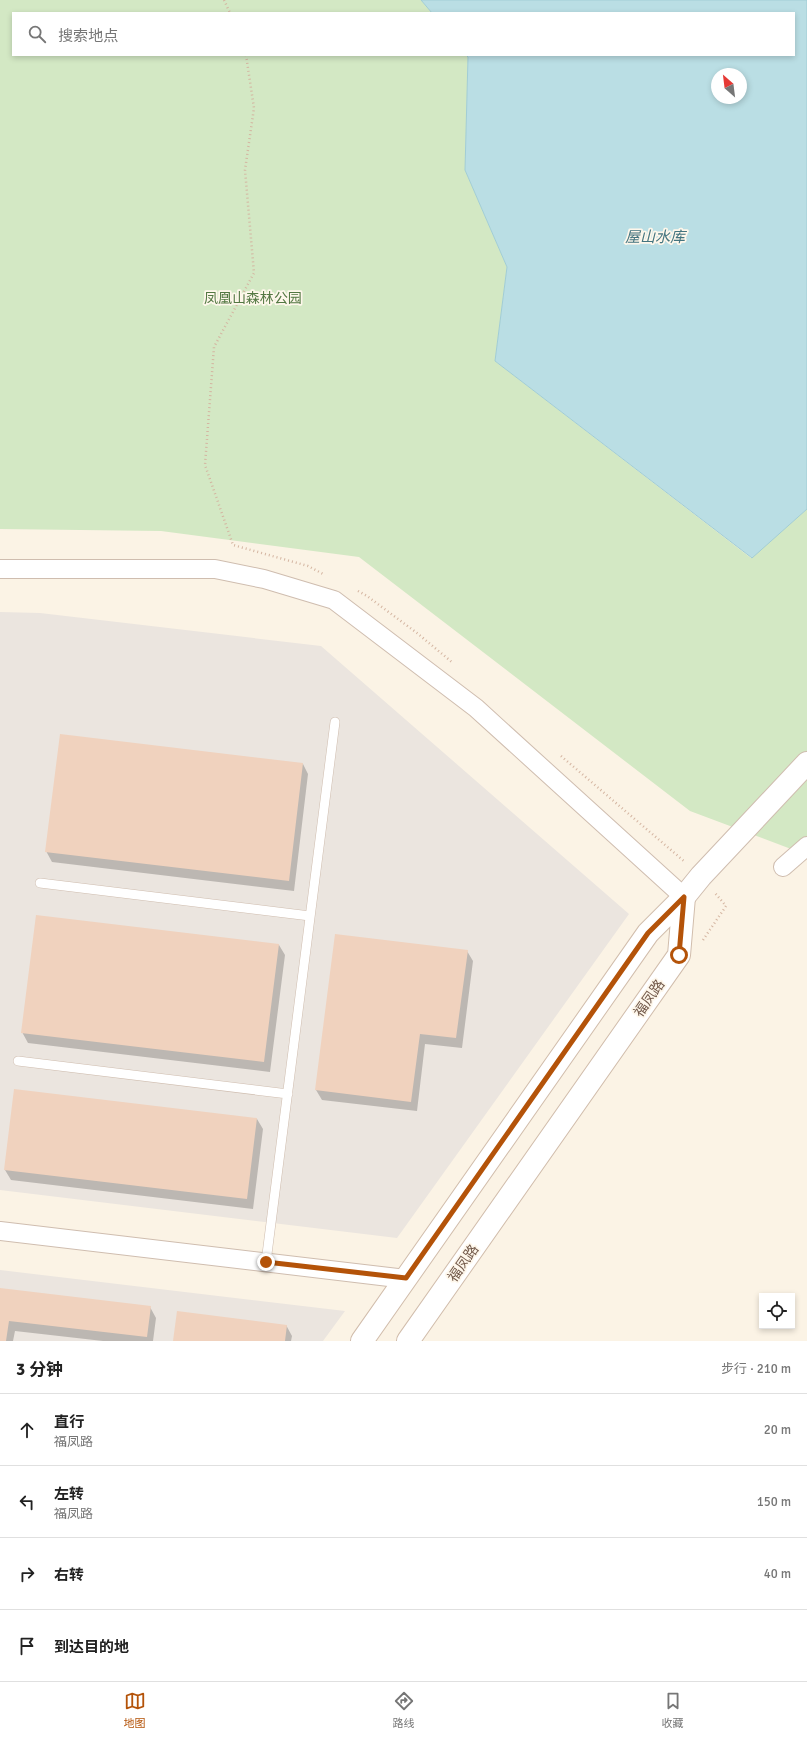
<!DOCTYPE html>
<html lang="zh">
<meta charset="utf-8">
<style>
body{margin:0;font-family:Signika,"Noto Sans SC",sans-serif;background:#f2f2f2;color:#222}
.controls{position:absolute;right:12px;bottom:12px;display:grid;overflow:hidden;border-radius:0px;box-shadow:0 2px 6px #0003}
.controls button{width:36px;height:36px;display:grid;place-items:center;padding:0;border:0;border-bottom:1px solid #e0e0e0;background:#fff;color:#222;font:20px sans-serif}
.compass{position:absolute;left:711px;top:68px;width:36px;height:36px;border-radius:50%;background:#fff;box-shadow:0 2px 6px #0003;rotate:332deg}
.stop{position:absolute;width:12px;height:12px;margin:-9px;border:3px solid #b45309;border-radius:50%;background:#fff}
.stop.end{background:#b45309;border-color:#fff;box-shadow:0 1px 4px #0008}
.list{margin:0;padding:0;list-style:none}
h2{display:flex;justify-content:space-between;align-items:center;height:52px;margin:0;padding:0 16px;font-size:17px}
h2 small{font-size:13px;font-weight:400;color:#767676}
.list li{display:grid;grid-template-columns:26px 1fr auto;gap:12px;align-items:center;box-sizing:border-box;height:72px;padding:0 16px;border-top:1px solid #e0e0e0}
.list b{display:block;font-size:15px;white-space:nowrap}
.list p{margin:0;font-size:13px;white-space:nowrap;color:#767676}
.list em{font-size:13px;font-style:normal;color:#767676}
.icon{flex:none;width:22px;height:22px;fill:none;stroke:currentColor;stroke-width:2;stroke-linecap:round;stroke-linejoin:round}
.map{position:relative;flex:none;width:807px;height:1341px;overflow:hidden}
.search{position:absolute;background:#fff;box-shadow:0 2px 6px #0003;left:12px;right:12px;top:12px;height:44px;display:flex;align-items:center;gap:10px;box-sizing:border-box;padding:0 14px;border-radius:0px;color:#767676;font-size:15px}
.sheet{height:340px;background:#fff}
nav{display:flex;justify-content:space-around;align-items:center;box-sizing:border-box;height:56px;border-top:1px solid #e0e0e0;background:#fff;font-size:11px;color:#767676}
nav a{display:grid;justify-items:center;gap:2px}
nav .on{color:#b45309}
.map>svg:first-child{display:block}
.industrial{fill:#ebe5df}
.green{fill:#d3e8c4}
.water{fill:#badee4;stroke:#a1cdd5;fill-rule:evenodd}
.shadow{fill:#0003}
.building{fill:#f0d2be}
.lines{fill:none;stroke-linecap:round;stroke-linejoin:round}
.service-casing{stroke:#cfbdaf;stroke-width:10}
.minor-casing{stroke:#cfbdaf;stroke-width:20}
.tertiary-casing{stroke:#cfbdaf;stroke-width:24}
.secondary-casing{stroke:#d1bdac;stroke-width:24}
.path{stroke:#d4b5a1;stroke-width:2.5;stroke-dasharray:1 3;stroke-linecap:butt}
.service{stroke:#fff;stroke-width:9}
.minor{stroke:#fff;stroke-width:18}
.tertiary{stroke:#fff;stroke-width:22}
.secondary{stroke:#fff;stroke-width:22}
.route{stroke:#b45309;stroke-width:5}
.labels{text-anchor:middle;stroke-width:3.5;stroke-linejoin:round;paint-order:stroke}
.park-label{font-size:14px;fill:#537843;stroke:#fef7eb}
.street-label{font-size:14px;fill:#735a4b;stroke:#fef7eb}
.water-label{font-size:15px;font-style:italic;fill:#43747f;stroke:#fef7eb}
</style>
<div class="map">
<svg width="807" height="1341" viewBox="0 0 807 1341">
<rect width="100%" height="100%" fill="#fbf3e5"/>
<path class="industrial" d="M0,612L40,613L321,646L629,914L397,1238L0,1190Z
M0,1270L345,1311L323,1341H0Z"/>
<path class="green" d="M0,0H421L432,13H13V55H466L468,57L465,170L507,267L495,361L751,558L807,509V857L799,852L690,811L359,557L161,531L0,529Z"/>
<path class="water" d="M421,0H807V509L752,558L495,361L507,267L465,170L468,57L466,55H794V13H432ZM717,74H741V98H717Z"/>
<path class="shadow" d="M303,764L308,774L294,891L52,862L46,851Z
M279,945L285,955L270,1072L28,1043L22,1032Z
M467,951L473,961L462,1048L425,1044L417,1111L322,1100L316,1090Z
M257,1119L263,1129L253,1209L11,1180L5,1170Z
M0,1289L150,1307L156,1318L153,1341H103L15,1331L13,1341H0Z
M286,1325L292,1336L291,1341H174Z"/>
<path class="building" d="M60,734L303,763L289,881L45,852Z
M36,915L279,944L264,1062L21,1033Z
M335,934L468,950L456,1038L420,1034L411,1102L315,1090Z
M14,1089L257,1118L247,1199L4,1170Z
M0,1288L151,1306L147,1337L9,1321L6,1341H0Z
M177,1311L287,1325L285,1341H173Z"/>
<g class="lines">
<g class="service-casing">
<path id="service" d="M40,883L310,916
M18,1061L288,1094
M266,1262L335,722"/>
</g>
<g class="minor-casing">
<path id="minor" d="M0,569H215L264,579L334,600L476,708L684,897
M783,867L807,846
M0,1231L406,1279"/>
</g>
<g class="tertiary-casing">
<path id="tertiary" d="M684,897L701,876L807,763"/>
</g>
<g class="secondary-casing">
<path id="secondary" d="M362,1341L648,933L684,897
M408,1341L679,955L684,897"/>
</g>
<path class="path" d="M224,0L230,13
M246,55L254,108L245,170L254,273L214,347L205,465L233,545L308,566L325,575
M358,591L367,596L417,633L453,663
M561,756L685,862
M703,940L726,906L715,893"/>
<use href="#service" class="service"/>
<use href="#minor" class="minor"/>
<use href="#tertiary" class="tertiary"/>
<use href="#secondary" class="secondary"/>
</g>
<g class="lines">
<path class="route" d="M266,1262L406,1278L648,933L684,897L679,955"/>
</g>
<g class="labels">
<g class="park-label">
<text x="253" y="303">凤凰山森林公园</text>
</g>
<g class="street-label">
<text transform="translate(649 998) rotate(-55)" y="5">福凤路</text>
<text transform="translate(463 1263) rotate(-55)" y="5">福凤路</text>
</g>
<g class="water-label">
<text x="655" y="242">屋山水库</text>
</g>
</g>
</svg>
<div class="controls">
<button><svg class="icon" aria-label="locate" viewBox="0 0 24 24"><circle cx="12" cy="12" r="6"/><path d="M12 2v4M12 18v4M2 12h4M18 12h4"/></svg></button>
</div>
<svg class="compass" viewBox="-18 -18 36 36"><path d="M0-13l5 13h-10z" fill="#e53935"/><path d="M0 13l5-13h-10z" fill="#767676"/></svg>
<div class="stop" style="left:679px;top:955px"></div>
<div class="stop end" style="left:266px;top:1262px"></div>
<div class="search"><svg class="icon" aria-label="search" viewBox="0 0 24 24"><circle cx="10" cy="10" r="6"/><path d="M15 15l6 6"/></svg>搜索地点</div>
</div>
<section class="sheet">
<h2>3 分钟<small>步行 · 210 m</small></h2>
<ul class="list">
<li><svg class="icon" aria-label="ahead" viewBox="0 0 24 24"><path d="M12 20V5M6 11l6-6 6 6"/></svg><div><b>直行</b><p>福凤路</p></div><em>20 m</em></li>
<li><svg class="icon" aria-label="left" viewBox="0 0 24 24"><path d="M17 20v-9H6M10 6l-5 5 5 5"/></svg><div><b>左转</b><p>福凤路</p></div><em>150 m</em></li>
<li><svg class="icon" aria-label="right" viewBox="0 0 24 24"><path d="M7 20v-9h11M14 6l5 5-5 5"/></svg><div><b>右转</b></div><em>40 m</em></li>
<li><svg class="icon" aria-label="arrive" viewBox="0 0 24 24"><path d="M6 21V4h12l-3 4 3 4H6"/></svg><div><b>到达目的地</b></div></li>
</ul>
</section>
<nav>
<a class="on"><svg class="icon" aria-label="map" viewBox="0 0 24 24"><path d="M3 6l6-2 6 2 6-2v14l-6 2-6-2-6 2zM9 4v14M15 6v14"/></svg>地图</a>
<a><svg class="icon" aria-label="directions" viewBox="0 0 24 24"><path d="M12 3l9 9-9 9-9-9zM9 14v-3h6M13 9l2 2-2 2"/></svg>路线</a>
<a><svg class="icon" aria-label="saved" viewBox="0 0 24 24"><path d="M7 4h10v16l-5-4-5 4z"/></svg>收藏</a>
</nav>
